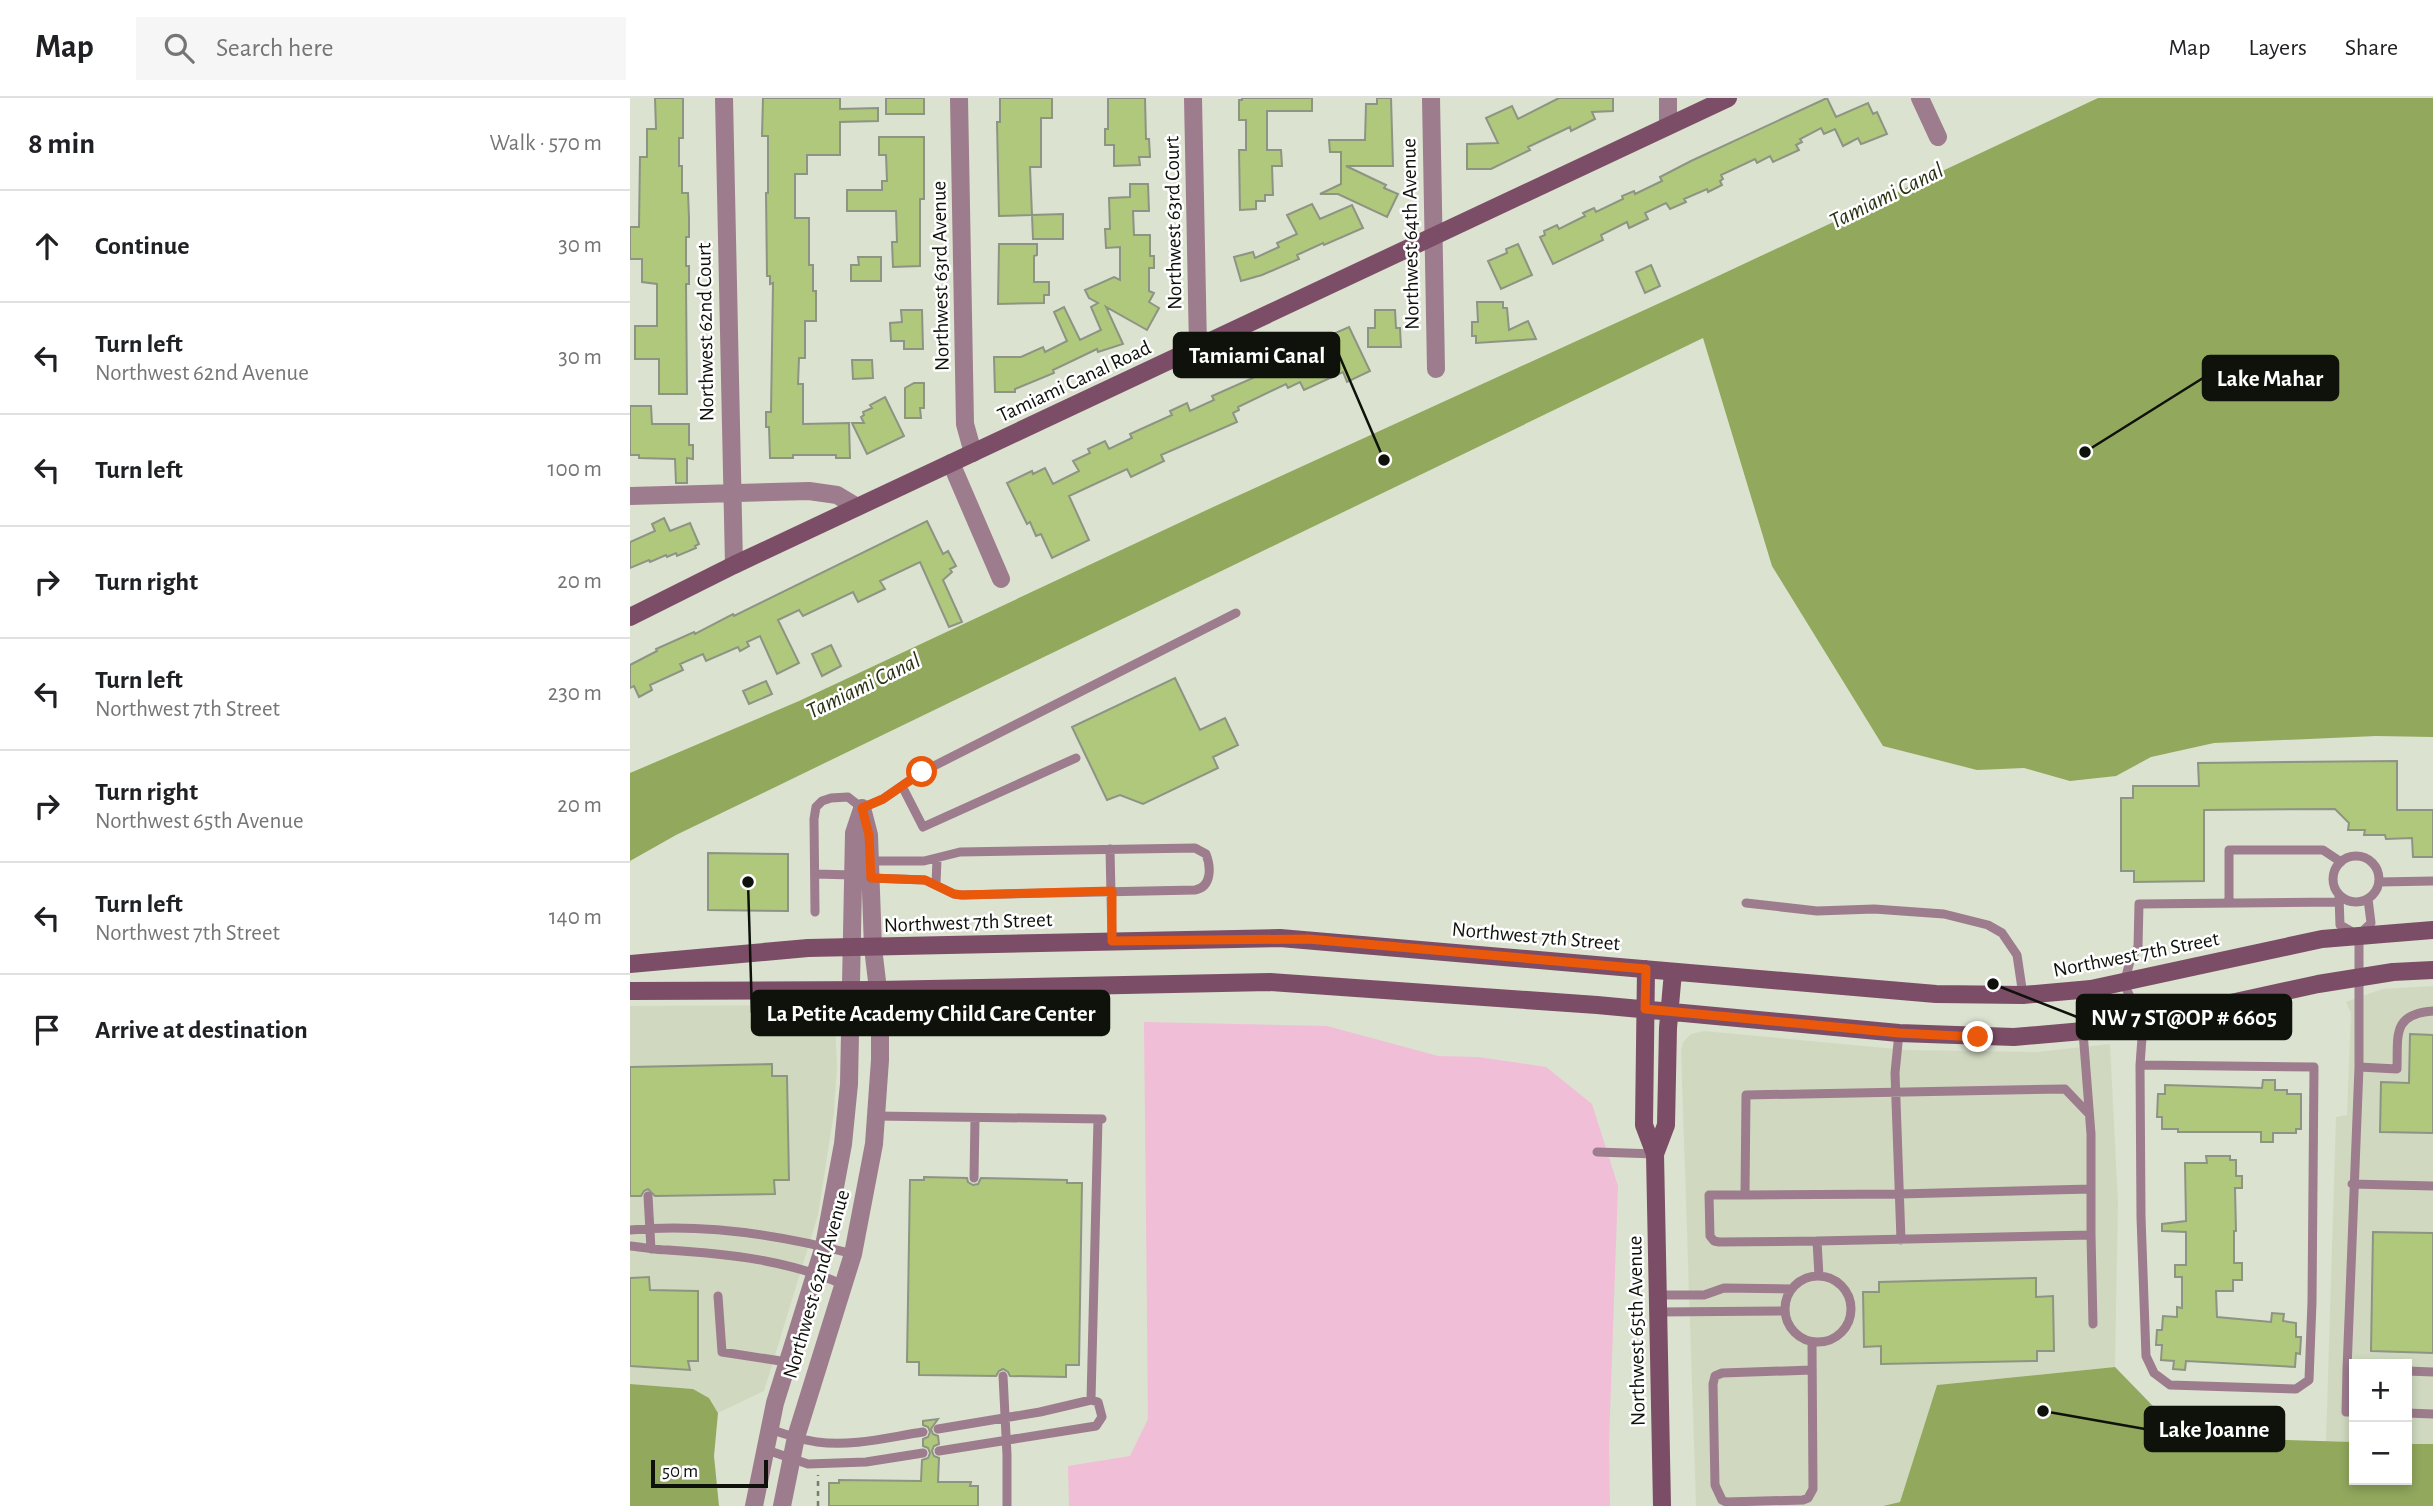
<!DOCTYPE html>
<meta charset="utf-8">
<style>
body{margin:0;font-family:"Alegreya Sans",sans-serif;background:#f6f6f6;color:#202124}
.controls{position:absolute;right:21px;bottom:21px;display:grid;overflow:hidden;border-radius:0px;box-shadow:0 4px 10px #0003}
.controls button{width:63px;height:63px;display:grid;place-items:center;padding:0;border:0;border-bottom:2px solid #e0e0e0;background:#fff;color:#202124;font:35px sans-serif}
.scale{position:absolute;left:21px;bottom:18px;width:117px;box-sizing:border-box;padding-left:7px;border:4px solid #0f110b;border-top:0;font-size:19px;line-height:24px;white-space:nowrap;color:#0f110b;-webkit-text-stroke:5px #fff;paint-order:stroke}
.stop{position:absolute;width:21px;height:21px;margin:-16px;border:5px solid #ea580c;border-radius:50%;background:#fff}
.stop.end{background:#ea580c;border-color:#fff;box-shadow:0 2px 7px #0008}
.list{margin:0;padding:0;list-style:none}
h2{display:flex;justify-content:space-between;align-items:center;height:91px;margin:0;padding:0 28px;font-size:30px}
h2 small{font-size:23px;font-weight:400;color:#757577}
.list li{display:grid;grid-template-columns:46px 1fr auto;gap:21px;align-items:center;box-sizing:border-box;height:112px;padding:0 28px;border-top:2px solid #e0e0e0}
.list b{display:block;font-size:26px;white-space:nowrap}
.list p{margin:0;font-size:23px;white-space:nowrap;color:#757577}
.list em{font-size:23px;font-style:normal;color:#757577}
.icon{flex:none;width:38px;height:38px;fill:none;stroke:currentColor;stroke-width:2;stroke-linecap:round;stroke-linejoin:round}
.map{position:relative;flex:none;width:1803px;height:1408px;overflow:hidden}
header{display:flex;align-items:center;gap:42px;box-sizing:border-box;height:98px;padding:0 35px;background:#fff;border-bottom:2px solid #e0e0e0}
header strong{font-size:33px}
nav{display:flex;gap:38px;margin-inline-start:auto;font-size:24px}
.search{width:490px;height:63px;background:#f6f6f6;display:flex;align-items:center;gap:18px;box-sizing:border-box;padding:0 24px;border-radius:0px;color:#757577;font-size:26px}
main{display:flex}
aside{flex:1;background:#fff}
.map>svg:first-child{display:block}
.built{fill:#d0d9c0}
.green{fill:#f0bed7}
.water{fill:#91a85d}
.building{fill:#afc87b;stroke:#8e9484;stroke-width:2}
.lines{fill:none;stroke-linecap:round;stroke-linejoin:round}
.path{stroke:#797d71;stroke-width:2.5;stroke-dasharray:5 5;stroke-linecap:butt}
.lane{stroke:#9d7c8d;stroke-width:9}
.street{stroke:#9d7c8d;stroke-width:18}
.secondary{stroke:#7c4d66;stroke-width:18}
.route{stroke:#ea580c;stroke-width:9}
.labels{text-anchor:middle;stroke-width:5;stroke-linejoin:round;paint-order:stroke}
.street-label{font-size:21px;fill:#0f110b;stroke:#fff}
.water-label{font-size:23px;font-style:italic;fill:#293212;stroke:#fff}
.leader{fill:none;stroke:#0f110b;stroke-width:2.5}
.callout-dot{fill:#0f110b;stroke:#fff;stroke-width:2.5}
.callout{fill:#0f110b;stroke:#0f110b;stroke-width:2.5}
.callout-label{font-size:23px;text-anchor:middle;font-weight:bold;fill:#fff}
</style>
<header>
<strong>Map</strong>
<div class="search"><svg class="icon" aria-label="search" viewBox="0 0 24 24"><circle cx="10" cy="10" r="6"/><path d="M15 15l6 6"/></svg>Search here</div>
<nav><a>Map</a><a>Layers</a><a>Share</a></nav>
</header>
<main>
<aside>
<h2>8 min<small>Walk · 570 m</small></h2>
<ul class="list">
<li><svg class="icon" aria-label="ahead" viewBox="0 0 24 24"><path d="M12 20V5M6 11l6-6 6 6"/></svg><div><b>Continue</b></div><em>30 m</em></li>
<li><svg class="icon" aria-label="left" viewBox="0 0 24 24"><path d="M17 20v-9H6M10 6l-5 5 5 5"/></svg><div><b>Turn left</b><p>Northwest 62nd Avenue</p></div><em>30 m</em></li>
<li><svg class="icon" aria-label="left" viewBox="0 0 24 24"><path d="M17 20v-9H6M10 6l-5 5 5 5"/></svg><div><b>Turn left</b></div><em>100 m</em></li>
<li><svg class="icon" aria-label="right" viewBox="0 0 24 24"><path d="M7 20v-9h11M14 6l5 5-5 5"/></svg><div><b>Turn right</b></div><em>20 m</em></li>
<li><svg class="icon" aria-label="left" viewBox="0 0 24 24"><path d="M17 20v-9H6M10 6l-5 5 5 5"/></svg><div><b>Turn left</b><p>Northwest 7th Street</p></div><em>230 m</em></li>
<li><svg class="icon" aria-label="right" viewBox="0 0 24 24"><path d="M7 20v-9h11M14 6l5 5-5 5"/></svg><div><b>Turn right</b><p>Northwest 65th Avenue</p></div><em>20 m</em></li>
<li><svg class="icon" aria-label="left" viewBox="0 0 24 24"><path d="M17 20v-9H6M10 6l-5 5 5 5"/></svg><div><b>Turn left</b><p>Northwest 7th Street</p></div><em>140 m</em></li>
<li><svg class="icon" aria-label="arrive" viewBox="0 0 24 24"><path d="M6 21V4h12l-3 4 3 4H6"/></svg><div><b>Arrive at destination</b></div></li>
</ul>
</aside>
<div class="map">
<svg width="1803" height="1408" viewBox="0 0 1803 1408">
<rect width="100%" height="100%" fill="#dbe2d0"/>
<path class="built" d="M1803,888V1346H1777V1266H1724V1344L1696,1343L1706,1019L1717,1017L1721,915L1716,904L1752,891Z
M188,907L200,912L205,922L207,968L204,1014L188,1117L134,1293L88,1315L79,1300L63,1291L0,1286V908Z
M1074,933L1277,952L1407,954L1480,946L1488,1104L1485,1269L1307,1287L1270,1404L1253,1408H1066L1051,952L1053,944L1061,936Z"/>
<path class="green" d="M514,924L697,928L808,958L848,959L916,969L962,1006L988,1088L979,1345L980,1408H439L438,1368L500,1358L518,1321Z"/>
<path class="water" d="M1468,0H1803V639L1746,638L1584,645L1521,659L1486,678L1440,683L1394,670L1347,672L1253,648L1142,468L1073,240L46,737L0,763V675L169,603L581,410L1056,193Z
M1485,1269L1553,1339L1724,1344V1382H1777V1346H1803V1408H1253L1270,1404L1307,1287Z
M0,1286L63,1291L79,1300L88,1315L84,1358L89,1408H0Z"/>
<path class="building" d="M25,0H53V40H49V68H52V95H58L59,120V139H56V168H59V186H56L57,296H29V261H5V228H27V186L12,184V161H0V129H9L10,59H17V31H26Z
M133,0H210V11L248,10V23L210,24V57H177V76H165V120H179V167H183V193H186V223H175V260H169L168,286H173V326L219,325L220,360H206V357H163V360H140L139,329H136V314H141L143,185L140,186V178H137L136,95H138V38H132Z
M256,0H294V16H256Z
M370,0H422V20H411V69H400L402,117L369,118L367,24H370Z
M478,0H515L516,41H519L520,59H509L510,67L484,68V47H475V31H478Z
M612,0H682V13H637V52H651L652,68H642L643,97H635V103H626V111L610,112L609,52H616V22H609V2H612Z
M747,0H761L763,68H716L756,87L754,90L768,96L757,119L708,96H690L711,86V54H700L699,42H735L736,6H747Z
M929,0H983V13L962,14L965,21L941,33L940,29L898,49L900,52L861,71H837V46L868,45L856,20L882,8L888,21Z
M1197,0L1206,19L1238,5L1243,16L1247,14L1257,36L1234,45L1231,46L1228,40L1213,48L1205,31L1194,36L1191,30L1170,41L1172,44L1166,47L1169,52L1143,64L1140,58L1127,65L1125,61L1091,77L1093,81L1090,83L1092,87L1078,94L1077,91L1054,101L1056,104L1040,111L1036,105L1015,115L1018,121L999,130L997,124L971,137L973,142L923,166L910,139L915,137L914,133L927,127L929,131L955,118L953,115L964,110L966,114L993,101L992,98L1004,93L1005,96L1032,83L1030,79L1061,63Z
M249,39H294V101H290V168L263,169L262,144H267L266,113H217V92H252V83H257L256,57H249Z
M500,86H518L519,113H503L504,137H520V158H524V170H519V193L524,195L519,204L529,210L517,232L476,209L493,246L468,254L467,251L423,272L424,275L385,291V294H365L364,259H391L413,249L415,254L437,243L424,214L434,209L450,242L471,232L461,209L468,205L459,200L455,192L484,179L490,182V149L476,150L475,131H480L479,100L500,99Z
M682,106L690,121L722,107L733,130L694,147L693,145L667,157L669,161L632,177L611,183L604,159L623,154L625,160L649,149L647,145L667,136L657,117Z
M433,116V141H403L402,117Z
M369,146H407V157L404,158V184H419V197H414V205L368,206Z
M888,146L902,177L871,191L858,163L877,155L876,151Z
M228,159H251V183H221V167H229Z
M1021,167L1030,188L1015,195L1006,174Z
M847,204H873V210H877L879,232L898,223L906,241L846,245V238H842V224H848Z
M271,212H292L293,251H274V243H261L260,225L272,224Z
M745,212H765L766,230H770L771,249H738V230H745Z
M719,229L740,273L717,284L713,274L674,292L670,284L658,290L656,286L608,309L609,312L603,315L607,324L531,357L534,363L501,379L497,371L439,398L459,442L422,460L411,436L406,438L400,424L397,426L377,385L402,373L403,376L415,370L423,386L449,373L443,363L460,355L458,351L475,343L479,351L502,340L500,336L542,317L540,313L557,305L560,313L584,302L582,298L623,280L621,275L637,267L641,275L665,263L663,259L705,241L703,236Z
M222,262H242L243,280L223,281Z
M284,285H294V310H290L291,320H275V290Z
M255,299L274,338L237,356L222,325H234L231,319L234,317L233,314L242,310L240,307Z
M0,308H21L22,326H59V347H63V361L57,360V385H46L45,361L9,360V357H0Z
M34,420L40,433L60,425L69,446L65,448L66,450L47,458L46,455L37,459L36,457L20,464L19,462L0,470V444L25,433L22,426Z
M297,423L313,456L318,453L326,468L320,471L322,474L313,482L332,524L319,529L290,464L250,483L255,491L228,504L223,494L173,518L169,512L148,522L169,565L147,576L130,538L117,544L119,548L110,553L108,549L76,563L73,556L50,566L53,572L20,587L22,592L9,599L4,588L0,590V567L27,553L26,551L64,534L65,536L103,516L104,518Z
M201,547L211,568L192,578L182,556Z
M545,580L570,632L595,620L608,647L583,659L588,670L513,706L490,697L477,702L442,629Z
M136,583L142,596L119,606L113,593Z
M1767,663V712H1803V759H1783L1782,740L1756,741L1755,737H1734L1735,732H1718L1719,725L1705,711L1574,712V783L1504,784V773H1491V700H1503V688H1569L1568,665Z
M78,755L158,756V813L78,812Z
M1780,936L1803,937V1035L1750,1034L1751,984L1779,985Z
M142,966V978H157L159,1082H144L145,1096L25,1098L18,1091L14,1093L11,1098H0V969Z
M1633,982H1645V992H1657V996H1671V1031H1666V1035H1643V1044H1631V1034H1548V1031H1532V1019H1527L1528,996H1535V987L1632,990Z
M1576,1058H1600V1062H1606V1078H1612V1090H1605L1606,1133H1604V1165H1612V1182H1603V1193H1586L1587,1219L1641,1224L1642,1215L1654,1216L1653,1223L1666,1225V1239H1671L1670,1256L1666,1255L1665,1269L1556,1263L1555,1272L1543,1271L1544,1263L1531,1262L1532,1247H1526L1527,1232H1532L1533,1218L1547,1219V1209L1552,1210V1179H1545V1167H1556V1134L1532,1133V1126L1556,1123L1555,1065H1577Z
M294,1079L337,1080L338,1084L343,1087L348,1086L351,1080L437,1082V1085H452L449,1267H436V1279L380,1278L378,1274L373,1271L369,1273L366,1278L289,1277V1264H277L280,1082H294Z
M1743,1134L1803,1135V1255L1741,1253Z
M19,1179L20,1192L68,1193V1263H58L60,1272L0,1268V1180Z
M1406,1180V1199L1423,1198L1424,1253H1407V1263L1251,1266V1248L1234,1249L1233,1194H1249V1184Z
M308,1321L301,1331L303,1336L308,1338L309,1346L304,1348L302,1353L304,1358L309,1360L308,1384H341L340,1388H348V1408H199V1385H209V1382L291,1383L292,1362L298,1360L300,1355L298,1350L293,1348V1341L298,1339L300,1334L298,1329L293,1327V1323Z"/>
<g class="lines">
<path class="path" d="M188,1408V1377"/>
<path class="lane" d="M272,688L293,729L446,660
M480,751L482,843
M1703 781a23 23 0 1 1 46 0a23 23 0 1 1-46 0Z
M185,776L223,777
M241,780L295,782L324,796L332,797L565,792C582,789 581,769 576,756L565,750L330,754L294,763H241
M1749,784L1803,783
M306,786L307,761
M1709,798L1710,827L1724,835
M1116,805L1187,813L1244,811L1314,816L1358,827L1372,835L1387,857L1393,897
M1599,805V752H1693L1711,764
M185,814L184,721L186,709L192,703L201,700L218,699L232,710L253,701L292,674L606,515
M1269,935L1265,975L1271,1142
M1510,967L1684,969L1682,1204L1679,1282L1666,1291L1540,1287L1524,1275L1516,1258L1511,1119L1510,967L1513,926L1494,886L1500,863L1508,849L1509,806L1709,804
M1729,969L1767,971C1768,937 1762,916 1803,913
M246,1018L472,1021
M967,1054L1025,1056
M344,1080L345,1020
M1722,1086L1803,1088
M1115,1097L1269,1096L1461,1091
M18,1098L21,1151
M0,1132C74,1125 151,1137 223,1156
M1461,1137L1463,1226
M1187,1143L1461,1137V1036L1453,934
M0,1148C13,1149 25,1152 38,1152C99,1156 158,1162 214,1187
M1189,1178L1187,1143L1089,1144L1084,1143L1080,1138L1079,1097H1115L1116,997L1435,991L1459,1016
M1155 1211a33 33 0 1 1 66 0a33 33 0 1 1-66 0Z
M1029,1197H1074L1094,1190L1162,1191
M88,1198L92,1254L157,1264
M1029,1214L1155,1213
M1182,1244L1183,1391L1178,1400L1173,1402L1096,1404L1092,1402L1085,1387L1083,1286L1085,1278L1092,1275L1182,1272
M1777,1273L1803,1274
M373,1278L377,1357V1408
M461,1302L468,1021
M1724,1314H1716L1717,1271L1729,969V837L1741,825L1738,801
M1777,1315L1803,1316
M139,1331C155,1336 171,1342 187,1344C222,1349 259,1339 293,1334
M308,1331L410,1314L461,1302L468,1304L472,1319L466,1328L309,1353
M134,1351L178,1366L236,1364L293,1355"/>
<path class="street" d="M94,0L104,467
M329,0L335,326L343,355
M563,0L568,250
M801,0L806,271
M1038,0V28
M1290,0L1308,39
M321,365L371,481
M0,398L179,393L207,397L227,409
M124,1408L145,1305L194,1148L213,1046L219,986L224,735L232,711
M152,1408L166,1339L223,1156L244,1046L250,962V908L243,850L239,737L232,710"/>
<path class="secondary" d="M0,519L104,467L1098,0
M0,866L178,850L650,840L1306,896L1393,897L1461,891L1692,841L1803,832
M1016,871L1014,1027L1025,1056L1032,1408
M0,893L248,892L640,884L967,907L1269,935L1384,939L1487,930L1688,886L1763,874L1803,872
M1025,1056L1036,1027L1038,930L1043,874"/>
</g>
<g class="lines">
<path class="route" d="M292,674L253,701L232,710L239,737L241,780L295,782L324,796L332,797L482,793V843L678,841L1016,871L1015,911L1269,935L1348,939"/>
</g>
<g class="labels">
<g class="street-label">
<text transform="translate(543 125) rotate(-91)" y="7">Northwest 63rd Court</text>
<text transform="translate(780 136) rotate(-91)" y="7">Northwest 64th Avenue</text>
<text transform="translate(310 178) rotate(-91)" y="7">Northwest 63rd Avenue</text>
<text transform="translate(75 234) rotate(-91)" y="7">Northwest 62nd Court</text>
<text transform="translate(444 283) rotate(-25)" y="7">Tamiami Canal Road</text>
<text transform="translate(338 824) rotate(-2)" y="7">Northwest 7th Street</text>
<text transform="translate(906 838) rotate(5)" y="7">Northwest 7th Street</text>
<text transform="translate(1506 856) rotate(-11)" y="7">Northwest 7th Street</text>
<text transform="translate(186 1186) rotate(-74)" y="7">Northwest 62nd Avenue</text>
<text transform="translate(1006 1233) rotate(-91)" y="7">Northwest 65th Avenue</text>
</g>
<g class="water-label">
<text transform="translate(1256 97) rotate(-26)" y="8">Tamiami Canal</text>
<text transform="translate(233 587) rotate(-26)" y="8">Tamiami Canal</text>
</g>
</g>
<path class="leader" d="M754 362L709 257M1455 354L1573 280M118 784L122 915M1363 886L1447 919M1413 1313L1515 1331"/>
<g class="callout-dot">
<circle cx="754" cy="362" r="7"/>
<circle cx="1455" cy="354" r="7"/>
<circle cx="118" cy="784" r="7"/>
<circle cx="1363" cy="886" r="7"/>
<circle cx="1413" cy="1313" r="7"/>
</g>
<g class="callout">
<rect x="544" y="235" width="165" height="44" rx="7"/>
<rect x="1573" y="258" width="135" height="44" rx="7"/>
<rect x="122" y="893" width="357" height="44" rx="7"/>
<rect x="1447" y="897" width="214" height="44" rx="7"/>
<rect x="1515" y="1309" width="139" height="44" rx="7"/>
</g>
<g class="callout-label">
<text x="627" y="265">Tamiami Canal</text>
<text x="1640" y="288">Lake Mahar</text>
<text x="301" y="923">La Petite Academy Child Care Center</text>
<text x="1554" y="927">NW 7 ST@OP # 6605</text>
<text x="1584" y="1339">Lake Joanne</text>
</g>
</svg>
<div class="controls">
<button>+</button>
<button>−</button>
</div>
<div class="scale">50 m</div>
<div class="stop" style="left:292px;top:674px"></div>
<div class="stop end" style="left:1348px;top:939px"></div>
</div>
</main>
